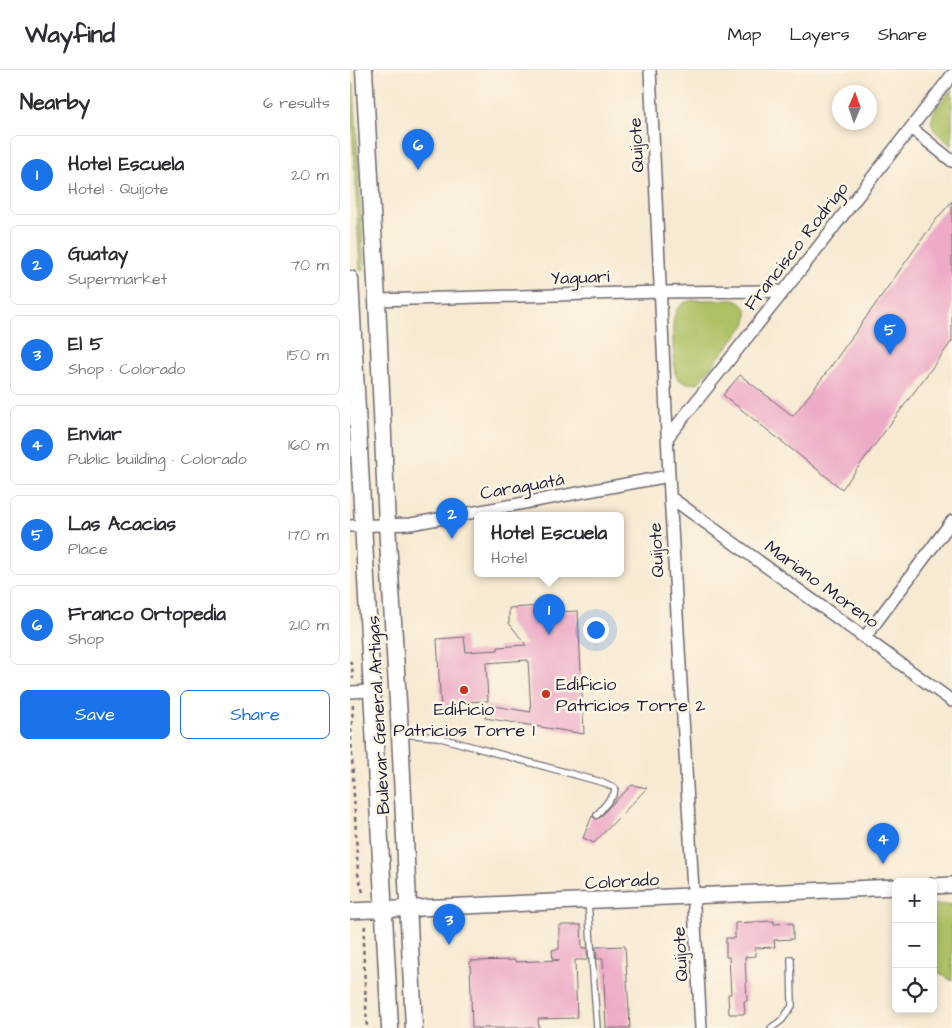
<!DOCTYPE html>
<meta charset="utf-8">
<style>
body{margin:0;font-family:"Architects Daughter",sans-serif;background:#f7f7f7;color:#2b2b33}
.controls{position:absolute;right:15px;bottom:15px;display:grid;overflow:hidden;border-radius:8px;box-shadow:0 2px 8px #0003}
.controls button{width:45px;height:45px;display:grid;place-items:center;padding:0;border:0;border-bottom:1px solid #e1e1e2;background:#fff;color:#2b2b33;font:25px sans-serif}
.compass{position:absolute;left:482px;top:15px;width:45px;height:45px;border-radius:50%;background:#fff;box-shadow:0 2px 8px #0003;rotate:2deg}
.you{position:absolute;left:245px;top:559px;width:18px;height:18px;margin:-12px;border:4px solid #fff;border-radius:50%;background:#1a73e8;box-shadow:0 0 0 8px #1a73e833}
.badge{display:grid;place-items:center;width:32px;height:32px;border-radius:50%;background:#1a73e8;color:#fff;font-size:16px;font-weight:700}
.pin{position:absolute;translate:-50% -41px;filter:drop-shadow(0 1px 2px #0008)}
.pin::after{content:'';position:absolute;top:26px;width:18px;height:15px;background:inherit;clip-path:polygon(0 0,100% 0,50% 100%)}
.popup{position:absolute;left:124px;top:442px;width:150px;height:65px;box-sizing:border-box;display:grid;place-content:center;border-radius:8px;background:#fff;filter:drop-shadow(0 1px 4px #0005);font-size:16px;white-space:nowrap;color:#7c7c81}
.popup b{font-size:19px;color:#2b2b33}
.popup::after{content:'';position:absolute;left:50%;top:100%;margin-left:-10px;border:10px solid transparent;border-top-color:#fff}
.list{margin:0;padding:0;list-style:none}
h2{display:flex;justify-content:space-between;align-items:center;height:65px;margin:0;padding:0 20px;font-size:21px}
h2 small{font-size:16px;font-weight:400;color:#7c7c81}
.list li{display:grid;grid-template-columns:32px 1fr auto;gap:15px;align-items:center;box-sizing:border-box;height:80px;margin:0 10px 10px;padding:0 10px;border:1px solid #e1e1e2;border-radius:8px}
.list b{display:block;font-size:19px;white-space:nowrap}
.list p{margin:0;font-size:16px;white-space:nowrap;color:#7c7c81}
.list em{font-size:16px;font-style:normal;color:#7c7c81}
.actions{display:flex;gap:10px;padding:15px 20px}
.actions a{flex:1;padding:11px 0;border:1px solid #1a73e8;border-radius:8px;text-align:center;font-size:18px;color:#1a73e8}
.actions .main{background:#1a73e8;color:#fff}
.icon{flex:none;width:28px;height:28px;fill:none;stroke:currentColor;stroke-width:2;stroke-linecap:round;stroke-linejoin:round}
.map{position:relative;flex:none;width:602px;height:958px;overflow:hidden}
header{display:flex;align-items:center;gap:30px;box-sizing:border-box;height:70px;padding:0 25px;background:#fff;border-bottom:1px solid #e1e1e2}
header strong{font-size:24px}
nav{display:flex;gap:28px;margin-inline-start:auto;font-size:18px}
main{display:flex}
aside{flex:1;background:#fff}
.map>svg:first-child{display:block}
.green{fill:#aec165;stroke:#687250}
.building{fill:#edabc7}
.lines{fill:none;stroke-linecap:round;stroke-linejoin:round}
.service-casing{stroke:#6d6870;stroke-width:8}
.minor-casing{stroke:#6d6870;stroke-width:14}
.tertiary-casing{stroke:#6d6870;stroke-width:18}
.secondary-casing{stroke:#6d6870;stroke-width:19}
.path{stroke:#6d6870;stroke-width:2.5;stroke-dasharray:4 4;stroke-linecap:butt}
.service{stroke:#fff;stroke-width:5.5}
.minor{stroke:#fff;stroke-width:11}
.tertiary{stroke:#fff;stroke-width:15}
.secondary{stroke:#fff;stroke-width:16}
.poi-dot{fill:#c8321e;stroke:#fcf5e5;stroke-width:2}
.labels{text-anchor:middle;stroke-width:5;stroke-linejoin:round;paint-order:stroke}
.street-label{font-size:18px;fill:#22223b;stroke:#fcf5e5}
.poi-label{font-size:18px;fill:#22223b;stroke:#fcf5e5;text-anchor:start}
</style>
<header>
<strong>Wayfind</strong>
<nav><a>Map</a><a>Layers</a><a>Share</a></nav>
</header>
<main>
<aside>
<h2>Nearby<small>6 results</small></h2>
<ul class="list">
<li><span class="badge">1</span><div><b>Hotel Escuela</b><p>Hotel · Quijote</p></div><em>20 m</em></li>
<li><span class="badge">2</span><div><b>Guatay</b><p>Supermarket</p></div><em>70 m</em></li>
<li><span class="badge">3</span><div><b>El 5</b><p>Shop · Colorado</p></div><em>150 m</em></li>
<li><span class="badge">4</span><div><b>Enviar</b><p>Public building · Colorado</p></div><em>160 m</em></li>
<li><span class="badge">5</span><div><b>Las Acacias</b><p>Place</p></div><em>170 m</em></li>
<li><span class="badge">6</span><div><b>Franco Ortopedia</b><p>Shop</p></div><em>210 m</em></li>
</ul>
<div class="actions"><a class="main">Save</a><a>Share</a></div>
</aside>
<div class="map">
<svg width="602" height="958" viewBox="0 0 602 958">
<rect width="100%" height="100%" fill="#fcf5e5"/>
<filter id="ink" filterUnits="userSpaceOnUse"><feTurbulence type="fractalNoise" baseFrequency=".02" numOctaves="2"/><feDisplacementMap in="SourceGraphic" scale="10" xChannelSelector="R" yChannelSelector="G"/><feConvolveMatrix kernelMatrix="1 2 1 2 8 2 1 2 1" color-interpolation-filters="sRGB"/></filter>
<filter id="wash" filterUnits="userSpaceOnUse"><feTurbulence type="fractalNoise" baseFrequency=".0096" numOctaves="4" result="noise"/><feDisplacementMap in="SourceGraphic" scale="20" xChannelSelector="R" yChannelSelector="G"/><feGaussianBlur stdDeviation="1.12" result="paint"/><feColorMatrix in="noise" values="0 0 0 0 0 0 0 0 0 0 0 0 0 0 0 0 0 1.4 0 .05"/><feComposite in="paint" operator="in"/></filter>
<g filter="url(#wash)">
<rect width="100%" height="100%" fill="#f7ead3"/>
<path class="green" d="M4,14L14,200H10L0,15Z
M602,19V76C596,71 589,66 584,60C575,46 594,29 602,19Z
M344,230H385C398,235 400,245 394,256L349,312C339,315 329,314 325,303C324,294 324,284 323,275C323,257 319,233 344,230Z
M602,834V911L583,899V848L585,845L583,835Z"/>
<g id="blocks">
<path class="building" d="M602,131V271L492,419L373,325L390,305L443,346L479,299L585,151Z
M192,536L187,543L228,541L234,664L135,648L137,635L181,642L178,590L136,593L138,631L111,632L112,644L91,641L87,569L114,567L116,582L148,580V577L176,575L159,553V538Z
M282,715L297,718L244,773L233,768L242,746L246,749L250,748L258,738Z
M424,851V854L443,853V869L424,870L425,877L405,878L406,886L395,887L397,931H394L395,944H379L378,924H381L380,906L379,887H376V868H385V853Z
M209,855H231L232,878H237V890H225L227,948L188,949L189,958H122L120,891L165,890L166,892L210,890H203L202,880L209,879Z
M275,876L280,958H256L253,889H247L246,877Z"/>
</g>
</g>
<g filter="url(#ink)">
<use href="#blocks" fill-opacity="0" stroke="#6d6870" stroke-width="1"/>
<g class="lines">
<g class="service-casing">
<path id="service" d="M52,664L87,667L255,713L265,718L264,724L247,745
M238,832L247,958
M421,958L432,950L442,936L441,889"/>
</g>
<g class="minor-casing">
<path id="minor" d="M300,0L319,406L351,958
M561,58L602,91
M27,230L311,222L434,221
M317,368L434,221L602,5
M320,427L602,631
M0,456L61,454L319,406
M515,567L602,451
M0,622L22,621"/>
</g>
<g class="tertiary-casing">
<path id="tertiary" d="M583,816L602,815
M0,841L546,817"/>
</g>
<g class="secondary-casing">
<path id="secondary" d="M14,0L27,230L37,455L50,664L64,958
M0,209L40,958"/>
</g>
<path class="path" d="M0,591L2,596L3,609
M3,635L1,667L8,804L14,826
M15,856L13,872L17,958"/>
<use href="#service" class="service"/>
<use href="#minor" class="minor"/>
<use href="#tertiary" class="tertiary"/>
<use href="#secondary" class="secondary"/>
</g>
</g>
<g class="poi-dot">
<circle cx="114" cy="620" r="5"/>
<circle cx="196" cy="624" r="5"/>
</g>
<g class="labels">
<g class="street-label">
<text transform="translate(286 75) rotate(-93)" y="6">Quijote</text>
<text transform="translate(446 176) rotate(-52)" y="6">Francisco Rodrigo</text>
<text transform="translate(230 207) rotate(-2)" y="6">Yaguarí</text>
<text transform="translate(172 416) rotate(-10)" y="6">Caraguatá</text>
<text transform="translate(306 480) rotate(-93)" y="6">Quijote</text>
<text transform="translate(472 514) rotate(36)" y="6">Mariano Moreno</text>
<text transform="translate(28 645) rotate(-93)" y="6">Bulevar General Artigas</text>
<text transform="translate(272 811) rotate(-3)" y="6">Colorado</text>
<text transform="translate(330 884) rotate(-93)" y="6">Quijote</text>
</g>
<g class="poi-label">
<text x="206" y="620">Edificio<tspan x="206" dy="21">Patricios Torre 2</tspan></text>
<text x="114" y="645" text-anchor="middle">Edificio<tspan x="114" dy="21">Patricios Torre 1</tspan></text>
</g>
</g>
</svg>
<div class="controls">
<button>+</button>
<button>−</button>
<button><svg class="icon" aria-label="locate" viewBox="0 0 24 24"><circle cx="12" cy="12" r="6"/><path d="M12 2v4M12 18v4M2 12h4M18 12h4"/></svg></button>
</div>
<svg class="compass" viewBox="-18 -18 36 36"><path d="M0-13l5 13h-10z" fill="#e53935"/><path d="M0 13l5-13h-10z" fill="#7c7c81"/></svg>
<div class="you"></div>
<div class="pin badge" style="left:199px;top:565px">1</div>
<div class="popup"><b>Hotel Escuela</b>Hotel</div>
<div class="pin badge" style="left:102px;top:469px">2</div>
<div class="pin badge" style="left:99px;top:875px">3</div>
<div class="pin badge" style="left:533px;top:794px">4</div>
<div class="pin badge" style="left:540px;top:285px">5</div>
<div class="pin badge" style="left:68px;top:100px">6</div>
</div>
</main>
